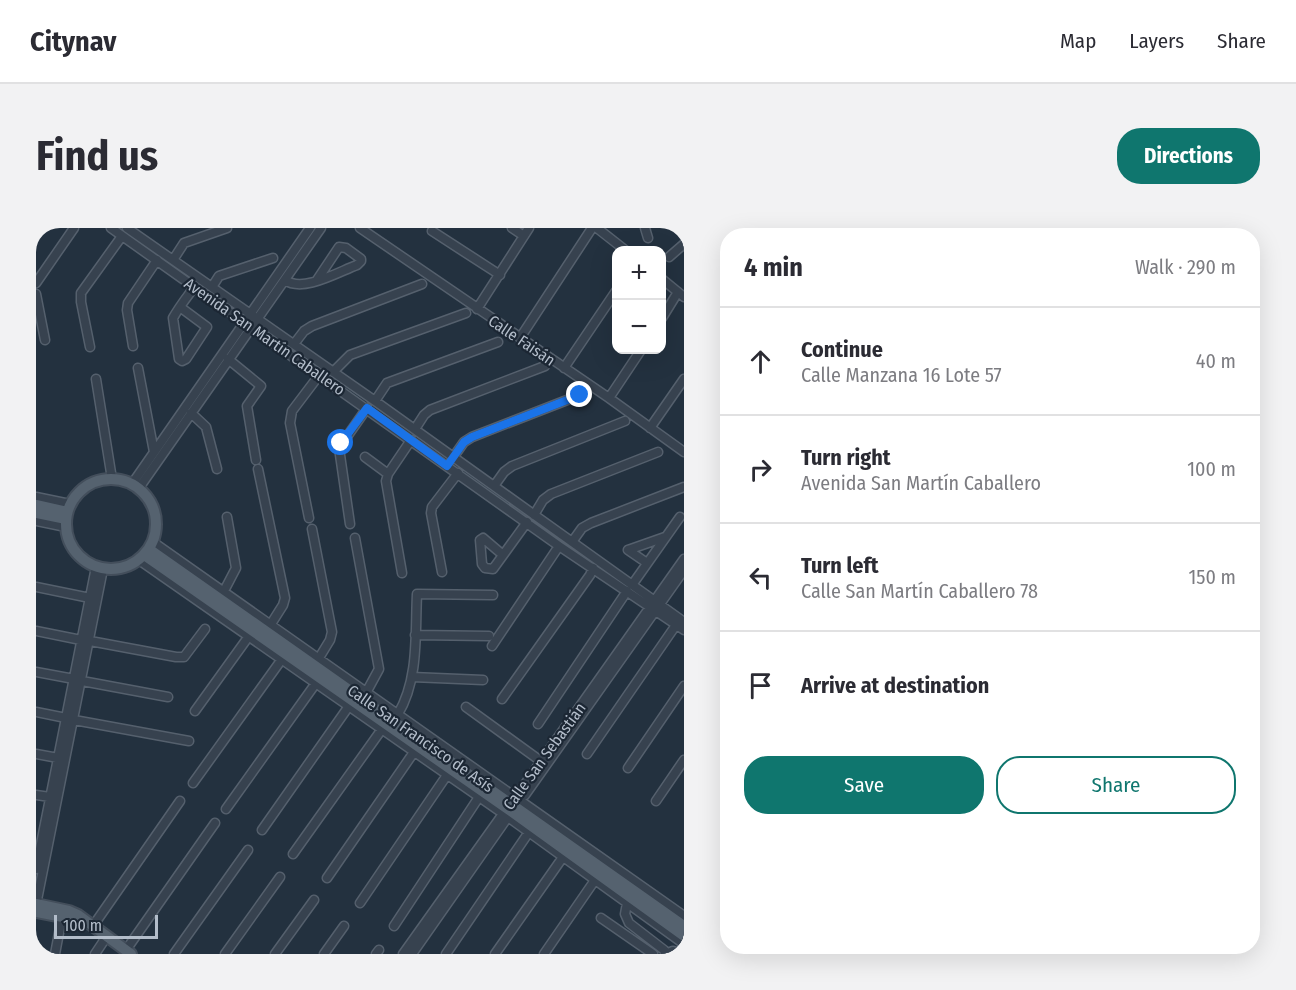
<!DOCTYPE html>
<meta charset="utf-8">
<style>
body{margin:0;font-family:"Fira Sans Condensed",sans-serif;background:#f2f2f3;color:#2b2b33}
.controls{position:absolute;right:18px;top:18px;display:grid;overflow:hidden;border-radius:12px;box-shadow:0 6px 24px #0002}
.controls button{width:54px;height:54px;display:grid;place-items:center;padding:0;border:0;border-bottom:2px solid #e1e1e2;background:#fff;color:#2b2b33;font:30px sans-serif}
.scale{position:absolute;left:18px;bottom:15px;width:104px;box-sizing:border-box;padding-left:6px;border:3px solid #b3bdca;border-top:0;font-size:16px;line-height:21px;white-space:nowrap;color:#b3bdca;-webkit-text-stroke:4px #1c2734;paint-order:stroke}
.stop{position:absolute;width:18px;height:18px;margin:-14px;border:4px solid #1a73e8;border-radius:50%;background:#fff}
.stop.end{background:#1a73e8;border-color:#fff;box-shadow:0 2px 6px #0008}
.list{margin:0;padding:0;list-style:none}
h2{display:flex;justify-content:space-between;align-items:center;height:78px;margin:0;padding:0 24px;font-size:26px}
h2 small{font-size:20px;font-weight:400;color:#7c7c81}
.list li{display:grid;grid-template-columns:39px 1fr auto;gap:18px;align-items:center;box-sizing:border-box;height:108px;padding:0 24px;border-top:2px solid #e1e1e2}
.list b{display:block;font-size:22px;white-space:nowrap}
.list p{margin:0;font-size:20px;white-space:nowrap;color:#7c7c81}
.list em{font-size:20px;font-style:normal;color:#7c7c81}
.actions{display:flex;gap:12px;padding:18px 24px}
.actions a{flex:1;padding:14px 0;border:2px solid #0f766e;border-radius:24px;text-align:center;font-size:21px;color:#0f766e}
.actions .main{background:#0f766e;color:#fff}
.icon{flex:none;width:33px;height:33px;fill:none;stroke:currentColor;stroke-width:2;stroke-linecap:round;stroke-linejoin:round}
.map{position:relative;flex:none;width:648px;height:726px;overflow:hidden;border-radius:24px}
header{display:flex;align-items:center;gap:36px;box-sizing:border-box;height:84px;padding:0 30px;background:#fff;border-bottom:2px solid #e1e1e2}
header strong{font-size:28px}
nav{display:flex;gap:33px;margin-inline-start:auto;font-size:21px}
.intro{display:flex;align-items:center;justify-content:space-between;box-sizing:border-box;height:144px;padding:0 36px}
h1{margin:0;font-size:42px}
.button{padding:15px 27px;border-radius:24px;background:#0f766e;color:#fff;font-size:21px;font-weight:700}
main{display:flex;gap:36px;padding:0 36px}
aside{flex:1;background:#fff;border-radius:24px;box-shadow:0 6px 24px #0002}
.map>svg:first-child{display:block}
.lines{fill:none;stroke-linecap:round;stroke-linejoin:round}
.minor-casing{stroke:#55606d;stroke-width:11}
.major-casing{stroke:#434e5b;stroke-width:14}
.minor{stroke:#37424f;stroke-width:8}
.major{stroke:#55626f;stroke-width:10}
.route{stroke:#1a73e8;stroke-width:8}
.labels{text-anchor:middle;stroke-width:4.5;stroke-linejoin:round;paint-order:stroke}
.street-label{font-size:16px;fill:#b3bdca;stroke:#1c2734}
</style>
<header>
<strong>Citynav</strong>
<nav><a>Map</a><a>Layers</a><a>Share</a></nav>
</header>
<div class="intro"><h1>Find us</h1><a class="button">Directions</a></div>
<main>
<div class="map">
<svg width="648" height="726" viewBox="0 0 648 726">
<rect width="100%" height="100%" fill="#23313f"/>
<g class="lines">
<g class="minor-casing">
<path id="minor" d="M75,0L523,318L648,402
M91,0L339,173L648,394
M324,0L573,170L648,224
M476,0L488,8
M561,0L589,22
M609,0L612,10
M396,3L464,47
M633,29L648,16
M137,32L148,15L191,0
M626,51L648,69
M249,52C267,65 302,44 321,37L325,33V31L310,20L303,19L281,52
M0,55L38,0
M176,59L183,48L237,30
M0,66L9,112
M144,79L171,99L150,131L146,133L143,131L137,90C143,79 151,69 159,58
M441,81L493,0
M626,90L642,64
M484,110L556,0
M258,116L268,103L276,98L386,56
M97,118L91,82L92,75L121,32
M54,119L45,74V65L86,8
M192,131L225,158L211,178L220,232
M102,140L118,224
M528,140L580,63
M297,144L314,127L430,85
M60,151L76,251
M573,170L605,122
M339,173L351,155L462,114
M155,185L170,199L181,241
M614,200L648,151
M379,201L388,187L394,182L509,138
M329,229L352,246
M416,231L428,214L436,209L544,167
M222,241L249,370L247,377L235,396
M96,256L274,0
M458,258L468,244L476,238L589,193
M103,260L285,0
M0,269L34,276
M498,287L507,272L515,266L622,224
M273,290L254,195L256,183L284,146
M0,293L30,299
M314,296L303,220L331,180
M276,301L296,404L294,412L283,430
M319,310L343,441L331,463
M117,314L648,688
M536,314L546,300L555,295L648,259
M592,322L629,309
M592,322L611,335
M467,327L447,310L444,312L446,336L449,340L457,341L491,294
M103,332L472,589L648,716
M406,344L395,285L396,279L422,245
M366,345L350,253L352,246L375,212
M596,357L644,289
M0,359L54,370
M188,363L200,340L191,289
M0,403L45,412
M379,407L453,408
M54,413L140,429H148L169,401
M456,418L523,318
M0,444L38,451
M376,449L447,452
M46,453L132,469
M466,471L554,347L557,340
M430,479L506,534
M159,483L213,408
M0,484L30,490
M362,486C383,451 379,406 381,366L457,367
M38,492L153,513
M502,496L591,363
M0,526L22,530
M551,526L640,397
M592,540L648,458
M157,555L246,431
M0,567L14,569
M489,567L648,342
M477,573L648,331
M620,573L648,532
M190,581L280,455
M226,602L313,478
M257,626L346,501
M0,641L60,339
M291,650L378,524
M324,675L411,547
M591,675L589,686L593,695L628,722L630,725
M0,677L67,341
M565,690L617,726
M57,698L144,573
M358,698L443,569
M90,722L179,595
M19,726L26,689
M59,726L67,714
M138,726L212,622
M189,726L244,649
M239,726L278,672
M288,726L308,698
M340,726L343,722
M367,726L469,583
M376,726L474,586
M410,726L493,604
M459,726L527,629
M508,726L559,652
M629,726L637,723L645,726"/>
</g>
<g class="major-casing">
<path id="major" d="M30 296a45 45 0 1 1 90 0a45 45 0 1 1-90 0Z
M0,277L31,284
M0,285L30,291
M113,321L648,698
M108,327L476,584L648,708
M0,676L33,683L42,687L95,726
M0,684L32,690"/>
</g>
<use href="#minor" class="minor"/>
<use href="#major" class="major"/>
</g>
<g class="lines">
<path class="route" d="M305,215L331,180L411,238L428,214L436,209L544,167"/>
</g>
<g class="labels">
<g class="street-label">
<text transform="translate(229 108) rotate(35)" y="6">Avenida San Martín Caballero</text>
<text transform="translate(486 112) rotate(34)" y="6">Calle Faisán</text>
<text transform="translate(385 510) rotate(35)" y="6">Calle San Francisco de Asís</text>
<text transform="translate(508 528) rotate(-54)" y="6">Calle San Sebastián</text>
</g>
</g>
</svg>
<div class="controls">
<button>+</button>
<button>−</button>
</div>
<div class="scale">100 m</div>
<div class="stop" style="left:305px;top:215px"></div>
<div class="stop end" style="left:544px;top:167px"></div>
</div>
<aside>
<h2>4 min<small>Walk · 290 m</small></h2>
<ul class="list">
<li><svg class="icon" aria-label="ahead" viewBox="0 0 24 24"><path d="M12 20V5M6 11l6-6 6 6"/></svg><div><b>Continue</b><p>Calle Manzana 16 Lote 57</p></div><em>40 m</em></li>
<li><svg class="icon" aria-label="right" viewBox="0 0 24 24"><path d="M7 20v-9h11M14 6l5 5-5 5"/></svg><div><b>Turn right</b><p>Avenida San Martín Caballero</p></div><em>100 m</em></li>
<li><svg class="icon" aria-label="left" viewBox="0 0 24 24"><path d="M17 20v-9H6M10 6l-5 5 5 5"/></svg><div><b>Turn left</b><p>Calle San Martín Caballero 78</p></div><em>150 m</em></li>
<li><svg class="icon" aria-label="arrive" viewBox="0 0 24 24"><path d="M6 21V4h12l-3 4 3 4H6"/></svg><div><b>Arrive at destination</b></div></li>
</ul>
<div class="actions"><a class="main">Save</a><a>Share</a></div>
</aside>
</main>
